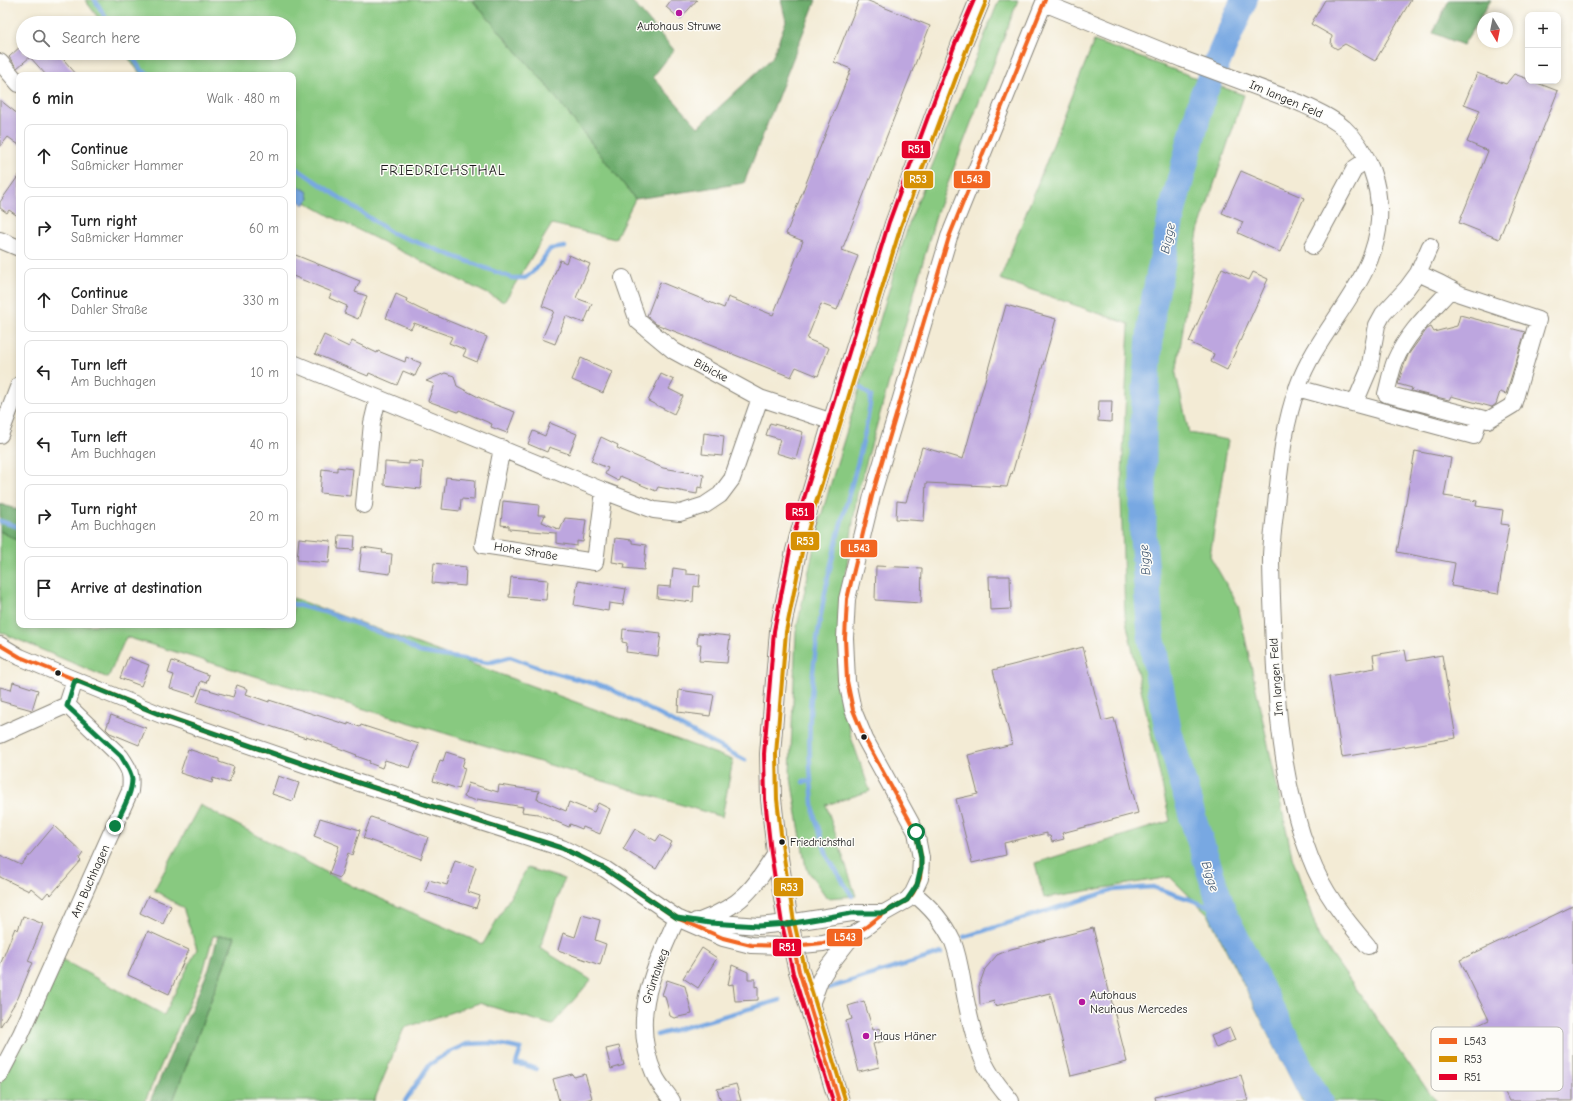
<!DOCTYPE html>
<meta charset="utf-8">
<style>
body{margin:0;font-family:"Comic Neue",sans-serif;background:#f2f2f2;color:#222}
.controls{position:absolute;right:12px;top:12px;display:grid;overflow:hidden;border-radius:8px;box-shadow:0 2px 6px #0003}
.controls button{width:36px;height:36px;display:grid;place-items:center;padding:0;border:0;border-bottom:1px solid #e0e0e0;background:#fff;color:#222;font:20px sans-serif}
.compass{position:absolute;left:1477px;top:12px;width:36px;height:36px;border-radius:50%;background:#fff;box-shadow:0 2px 6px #0003;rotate:170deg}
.stop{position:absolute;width:12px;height:12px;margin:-9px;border:3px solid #0b8043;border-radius:50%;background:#fff}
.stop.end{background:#0b8043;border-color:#fff;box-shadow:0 1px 4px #0008}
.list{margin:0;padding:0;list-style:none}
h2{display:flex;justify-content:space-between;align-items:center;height:52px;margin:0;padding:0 16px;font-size:17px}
h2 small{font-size:13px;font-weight:400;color:#767676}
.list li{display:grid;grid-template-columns:26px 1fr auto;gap:12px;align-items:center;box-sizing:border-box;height:64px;margin:0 8px 8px;padding:0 8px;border:1px solid #e0e0e0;border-radius:8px}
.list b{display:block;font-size:15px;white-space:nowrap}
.list p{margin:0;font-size:13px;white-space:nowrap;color:#767676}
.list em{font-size:13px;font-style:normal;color:#767676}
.icon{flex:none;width:22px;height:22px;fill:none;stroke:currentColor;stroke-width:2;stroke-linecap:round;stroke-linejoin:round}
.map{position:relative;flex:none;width:1573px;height:1101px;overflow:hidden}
.search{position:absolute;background:#fff;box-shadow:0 2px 6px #0003;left:16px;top:16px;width:280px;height:44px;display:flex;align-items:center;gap:10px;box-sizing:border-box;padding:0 14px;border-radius:22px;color:#767676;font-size:15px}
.panel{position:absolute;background:#fff;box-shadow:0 2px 6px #0003;left:16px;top:72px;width:280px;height:556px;border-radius:8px}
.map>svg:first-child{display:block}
.green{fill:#88c980;stroke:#52724e}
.forest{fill:#6ead6e;stroke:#456445}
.water{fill:#78a8e2;stroke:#4a627f}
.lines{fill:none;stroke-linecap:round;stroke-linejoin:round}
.stream{stroke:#78a8e2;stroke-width:4.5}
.river{stroke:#78a8e2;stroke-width:27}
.building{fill:#bda6df}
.minor-casing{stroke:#888478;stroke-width:18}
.major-casing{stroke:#888478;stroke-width:22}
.minor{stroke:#fff;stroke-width:16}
.major{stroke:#fff;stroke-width:20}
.bus-1-casing{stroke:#fdfcf7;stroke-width:7}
.bus-2-casing{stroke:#fdfcf7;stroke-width:7}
.bus-3-casing{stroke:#fdfcf7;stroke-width:7}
.bus-1{stroke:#f26522;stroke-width:4}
.bus-2{stroke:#d69104;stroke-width:4}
.bus-3{stroke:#e4002b;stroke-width:4}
.route{stroke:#0b8043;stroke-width:5}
.poi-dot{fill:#b5179e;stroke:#fdfcf7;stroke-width:1.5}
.bus-dot{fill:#1c1c1c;stroke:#fdfcf7;stroke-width:1.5}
.labels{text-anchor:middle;stroke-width:3;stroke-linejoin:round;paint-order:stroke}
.bus-label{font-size:11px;fill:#1c1c1c;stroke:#fdfcf7;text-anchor:start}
.poi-label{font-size:12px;fill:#1c1c1c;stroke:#fdfcf7;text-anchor:start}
.street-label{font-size:12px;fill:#1c1c1c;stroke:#fdfcf7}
.water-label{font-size:13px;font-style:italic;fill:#455b75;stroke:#fdfcf7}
.quarter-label{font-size:14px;letter-spacing:1px;fill:#1c1c1c;stroke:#fdfcf7}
.key{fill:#fdfcf7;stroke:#bab9b5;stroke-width:1}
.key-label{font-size:11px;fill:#1c1c1c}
.line-badge{stroke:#fdfcf7;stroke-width:1.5}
.badge-label{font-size:11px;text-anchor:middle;font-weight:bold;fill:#fff}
</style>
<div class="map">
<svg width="1573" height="1101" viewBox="0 0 1573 1101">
<rect width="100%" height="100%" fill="#fdfcf7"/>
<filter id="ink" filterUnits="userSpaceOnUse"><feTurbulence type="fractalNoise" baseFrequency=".025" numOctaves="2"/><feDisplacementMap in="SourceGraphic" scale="8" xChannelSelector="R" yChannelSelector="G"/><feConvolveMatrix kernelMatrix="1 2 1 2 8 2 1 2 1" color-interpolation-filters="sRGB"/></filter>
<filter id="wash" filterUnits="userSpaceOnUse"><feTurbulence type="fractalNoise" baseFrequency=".012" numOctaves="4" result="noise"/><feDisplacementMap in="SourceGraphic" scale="16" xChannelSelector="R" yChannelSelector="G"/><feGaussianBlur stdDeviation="0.9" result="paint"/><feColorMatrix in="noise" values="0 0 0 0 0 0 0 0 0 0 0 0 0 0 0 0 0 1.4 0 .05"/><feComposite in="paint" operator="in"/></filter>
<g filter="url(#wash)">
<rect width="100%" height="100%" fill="#f3ebd5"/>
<path class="green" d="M85,0H472L543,81L635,199L615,239L552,224L504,302L330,216L293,195V75H141L125,53H289V23H102Z
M999,0H1018L937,212L857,495L842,599L839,680L851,737L870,791L826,805L856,896L827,898L806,868L790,772L796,632L819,523L909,223Z
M1094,41L1244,95L1198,232L1176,374L1189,433L1228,440L1210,556L1238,605L1292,856L1319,937L1431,1095L1437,1101H1302L1208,914L1170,877L1044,898L1035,863L1170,821L1125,616L1121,498L1129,324L1000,279Z
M0,531L19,541V625H293V598L733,760L722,817L126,637L108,678L0,632Z
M200,805L352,886L483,944L527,868L564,879L540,948L591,980L552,1025L479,1003L404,1028L374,1101H173L235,937L213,936L203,972L145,1101H0V1084L61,959L164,1015L197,949L183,908L154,890Z"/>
<path class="forest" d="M472,0H631L674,50L653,77L698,127L772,58L786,21L781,0H816L744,183L635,199L543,81Z
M1449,0H1491L1463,45L1433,33Z
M0,504L19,510V541L0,531Z
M218,936H235L173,1101H150L209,969Z"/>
<path class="water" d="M296,185L307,191L309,198L304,205L293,197V188Z"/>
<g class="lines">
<path class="stream" d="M95,0L109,23
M130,53L141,70L151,75
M293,166L392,233L512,278H525L536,269L550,249L565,247
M0,521L19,527
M293,604L328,613L396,639L419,652L488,663L510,657L551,672L607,687L745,760
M811,781C805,706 817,620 835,547C847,497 865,447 871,396L861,388
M803,782L811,781L814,814L827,856L852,896
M964,937L1113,890L1153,887L1189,899L1223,912
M829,988L942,953
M657,1035L780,1000
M405,1101L429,1065L447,1053L467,1044L493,1043L521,1049L516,1064L525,1065L536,1069"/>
<path class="river" d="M1244,0L1203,95L1174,204L1152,311L1143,428V538L1151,635L1168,729L1194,822L1223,912L1309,1086L1320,1101"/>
</g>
<g id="blocks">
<path class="building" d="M671,0H697L680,19L666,7Z
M859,0H866L930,26L842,250L858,256L837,310L821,304L807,339L829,348L818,376L796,367L791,377L656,324L647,316L660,282L724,308L728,297L773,315L803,241L786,234L851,69L834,62Z
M1325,0H1411L1375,61L1345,44L1337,49L1331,45L1332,36L1311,24Z
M23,44V53H58L77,75H46L30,57L17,68L9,57Z
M1477,73L1506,84L1514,74L1528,79V81H1532L1558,91L1499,239L1459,223L1488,151L1467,142L1480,110L1464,104Z
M0,100L19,115V145L8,137L0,147Z
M1241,171L1304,198L1280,252L1238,233L1243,222L1222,213Z
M19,175V217L9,210L7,213L0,208V202Z
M293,254L360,281L355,292L367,296L358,319L344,313L347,306L329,298L332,292L293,276Z
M569,255L590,264L576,298L592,304L584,323L566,316L555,344L542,339L554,311L542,306L560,260L566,263Z
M1222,268L1249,280L1253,272L1268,279L1227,370L1211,362L1214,354L1189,342Z
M396,294L407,299L406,302L420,309L487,337L477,362L463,356L466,350L449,343L452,337L414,323L411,329L386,318Z
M1006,305L1056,319L1012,474L1011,473L1007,487L926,483L924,521L896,519L897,501L906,502L922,447L963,459Z
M1460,315L1525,332L1506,394L1500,392L1496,404L1492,407L1451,396L1449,400L1411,391L1412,388L1398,384L1403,368L1408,355L1427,329L1431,327L1434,332L1457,326Z
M324,335L349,347L352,341L377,353L378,351L405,362L406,357L421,363L415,376L403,371L397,385L369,373L368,376L315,354Z
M581,358L612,372L603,393L572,380Z
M445,373L454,376L457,386L488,402L515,412L507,433L491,427L492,424L471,415L459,410L458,412L428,401L434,384L426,381Z
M661,374L674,380L669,389L683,396L674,414L648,401Z
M1099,401H1112L1111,422L1098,421Z
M550,423L577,434L569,454L549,447L547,452L528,444L533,431L545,436Z
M770,423L803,432L796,459L776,453L780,439L766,435Z
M704,433L724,436L722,456L702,454Z
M601,437L618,445L617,448L663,468L704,475L702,488L698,487L697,494L658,487L656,491L620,476L618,481L605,474L608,468L591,461Z
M1415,451L1451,458L1444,496L1477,501L1476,506L1503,510L1501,524L1509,525L1498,594L1451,586L1455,563L1397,552Z
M409,461L423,462L421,489L384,485L385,462L409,464Z
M337,467L353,469L350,496L320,493L322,469L337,471Z
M446,477L475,480L474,500L461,499L460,511L442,509Z
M503,501L539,505L538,515H545L542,522L560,530L565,518L586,520L583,542L577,541V546L556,543V533L509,529V526L501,525Z
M339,535L355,536L354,550L338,549Z
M299,538L331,541L329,563L297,560Z
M615,538L632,540V543L646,545L644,570L624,568L625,564L612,562Z
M362,547L383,550L382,553L392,554L390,574L359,570Z
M434,563L466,567L465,586L432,583Z
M876,566L922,568L921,603L875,600Z
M673,568L686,570V574L700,575L699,587L694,586L693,602L657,598L658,586L671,587Z
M989,576H1010L1011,609L990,610Z
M511,577L548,580L546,600L509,597Z
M578,581L626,589L623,605L609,603L608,611L574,605Z
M623,629L661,633L658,656L626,652L627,643L622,642Z
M698,633L730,636L727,663L699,661L701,644H697Z
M1083,647L1102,721L1114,718L1138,813L1062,833L1064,839L1052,842L1050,836H1047V833L1004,843L1006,855L972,863L956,799L978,794L968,755L1012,744L993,670Z
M1405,650L1407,661L1442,655L1456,738L1342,757L1329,676L1375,668L1373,655Z
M128,657L149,665L141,686L120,678Z
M172,661L209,675L206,683L201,681L195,696L170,688L174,675L168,673Z
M13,682L38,690L32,710L0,701V687L11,690Z
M237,685L248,689L246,694L269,702V700L348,725V723L360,727L361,725L419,744L410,768L385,760L382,768L369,763L370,761L356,756L357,755L306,736V738L197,702L202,688L233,697Z
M679,690L714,695L710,716L678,712Z
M111,715L146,728L139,745L110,733L106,729Z
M188,749L219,759V762L234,767L229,783L213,778L212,783L180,773Z
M446,752L465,758L462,767L465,768L459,789L433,781L440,760L443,761Z
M278,776L299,783L293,801L272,794Z
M468,783L498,792L499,785L539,791L537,799L566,811L569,802L594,812L598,803L610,809L600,834L583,827L582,829L570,824L569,827L538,814L522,812L523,807L477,799V801L464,797Z
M371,817L428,837L421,859L363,838Z
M320,818L360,830L352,855L348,853L340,878L329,874L339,846L314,836Z
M54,826L83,853L79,859L81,861L51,895L48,892L43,898L31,888L29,891L0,877V855L21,865Z
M635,829L656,841L660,835L672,842L656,869L623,849Z
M455,860L476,867L468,892L480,896L476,908L425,892L429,880L447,885Z
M148,896L171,906L163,924L140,913Z
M1573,906V1101H1509L1474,1027L1489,1020L1460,960Z
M582,915L600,920L595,940L606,944L600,965L558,950L563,933L575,937Z
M23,916L43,924L28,961L33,963L29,971L18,998L0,1027V965L15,928L18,930Z
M1093,928L1127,1062L1071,1076L1050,993L995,1006L994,1001L980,1005L979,986L985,969L997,955L1011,949Z
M148,931L189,950L169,994L128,975Z
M702,948L717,958L698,988L683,978Z
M732,965L748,972V979H755V987L758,986V1000L735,1001L733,984L728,985Z
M667,980L685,986L692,1014L674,1018L670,1016L665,996L662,995Z
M864,1001L873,1030L880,1028L883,1041L873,1044L879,1067L859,1072L846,1021L852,1019L848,1006Z
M1230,1028L1235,1040L1216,1048L1211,1036Z
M619,1046L624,1065L611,1069L606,1049Z
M572,1074L574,1077L585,1074L592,1098L583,1101H559L553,1079Z
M1241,1075L1248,1101H1156L1155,1097Z
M736,1084L741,1101H721L717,1089Z"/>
</g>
</g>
<g filter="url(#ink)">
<use href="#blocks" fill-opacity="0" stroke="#888478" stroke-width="1"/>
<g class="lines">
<g class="minor-casing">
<path id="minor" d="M1044,3L1182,59L1300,103C1315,110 1331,117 1344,128C1369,151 1381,187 1379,221C1375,283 1318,329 1298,386C1285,421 1281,457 1277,495C1275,515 1272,535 1271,555C1271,586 1273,617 1274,648C1277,718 1284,791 1310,857C1323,892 1344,918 1368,946
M0,62L19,84
M0,240L19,248
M1313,246L1355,168L1367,160
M1418,273C1432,279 1446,286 1460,294L1538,320L1513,405L1488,420L1386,394C1389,383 1391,371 1395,361C1407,333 1431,311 1451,289
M623,278L638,321L674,351L760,398L833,422
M293,363L604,491L654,510L680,513L705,505L720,495L732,479L760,398
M1297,388L1474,436L1479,418
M1355,403L1369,370L1377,325L1383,314L1407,288L1418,273L1430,246
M0,435L19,385
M502,448L483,545L595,562L604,491
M364,505L372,423L378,398
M0,645L20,657L75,680L164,716L359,783L562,848L605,869L677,918L723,938L751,945L792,946L823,943L839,939L853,935L866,927L884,913L907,900L913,893L920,878L921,858L916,832L865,739L853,710L847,681L845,638L847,599L872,496L949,237L1045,0
M0,735L67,705
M913,893C930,906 944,923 953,942C959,957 961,974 964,990C968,1011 972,1032 980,1052C986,1071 999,1086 1011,1101
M696,921L758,926L788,923L852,913H884
M700,921C743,905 753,889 777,852
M810,1007L820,980L828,967L853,935
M0,1074L21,1034L130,791C132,774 130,770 121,757L67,705L75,680
M672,1101C667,1093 659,1085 655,1076C629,1017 653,972 677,918"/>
</g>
<g class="major-casing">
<path id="major" d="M839,1101L799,971L788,923L777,852L771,799L770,754L780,631L796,551L808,507L833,422L895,224L961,46L980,0"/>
</g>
<use href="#minor" class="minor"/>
<use href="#major" class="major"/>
<g class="bus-1-casing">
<path id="bus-1" d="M0,645L20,657L164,716L359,783L562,848L605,869L677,918L723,938L751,945L792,946L823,943L839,939L853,935L866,927L884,913L907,900L913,893L920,878L921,858L916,832L865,739L853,710L847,681L845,638L847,599L872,496L949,237L1045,0
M788,923L799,971L839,1101"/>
</g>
<g class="bus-2-casing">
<path id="bus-2" d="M845,1099L805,969L794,922L783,851L777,799L776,754L786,632L802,552L814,509L901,226L967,48L986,2"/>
</g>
<g class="bus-3-casing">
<path id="bus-3" d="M833,1101L793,973L782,924L771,853L765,799L764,754L774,631L790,550L802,505L889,222L955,44L974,0"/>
</g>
<use href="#bus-1" class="bus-1"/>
<use href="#bus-2" class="bus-2"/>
<use href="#bus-3" class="bus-3"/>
</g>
</g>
<g class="lines" filter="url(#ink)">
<path class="route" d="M115,826C121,812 132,795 132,779C131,771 125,763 121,756L67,706L75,680L164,716L359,783L562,848L605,869L677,918L710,923L758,926L788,924L852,913H884L907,900L917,885L921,868V858L916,832"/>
</g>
<g class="poi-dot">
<circle cx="679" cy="13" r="4"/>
<circle cx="1082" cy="1002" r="4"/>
<circle cx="866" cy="1036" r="4"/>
</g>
<g class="bus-dot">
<circle cx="58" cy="673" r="3.5"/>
<circle cx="864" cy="737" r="3.5"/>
<circle cx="782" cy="842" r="3.5"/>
</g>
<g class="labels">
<g class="bus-label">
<text x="790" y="846">Friedrichsthal</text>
</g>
<g class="poi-label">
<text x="679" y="30" text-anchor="middle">Autohaus Struwe</text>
<text x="1090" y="999">Autohaus<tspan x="1090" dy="14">Neuhaus Mercedes</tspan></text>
<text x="874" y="1040">Haus Häner</text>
</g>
<g class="street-label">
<text transform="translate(1286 99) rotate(23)" y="4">Im langen Feld</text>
<text transform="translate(711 370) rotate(28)" y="4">Bibicke</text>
<text transform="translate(526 551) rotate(9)" y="4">Hohe Straße</text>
<text transform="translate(1276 677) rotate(-94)" y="4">Im langen Feld</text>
<text transform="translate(90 881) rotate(-66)" y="4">Am Buchhagen</text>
<text transform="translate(655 976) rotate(-71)" y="4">Grüntalweg</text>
</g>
<g class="water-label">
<text transform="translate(1167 238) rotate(-78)" y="5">Bigge</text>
<text transform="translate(1144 560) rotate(-95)" y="5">Bigge</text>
<text transform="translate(1211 876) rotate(72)" y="5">Bigge</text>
</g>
<g class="quarter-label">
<text x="443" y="175">FRIEDRICHSTHAL</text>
</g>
</g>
<rect x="1431" y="1027" width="132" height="64" rx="6" class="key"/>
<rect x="1439" y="1038" width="18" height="6" fill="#f26522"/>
<rect x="1439" y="1056" width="18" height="6" fill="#d69104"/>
<rect x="1439" y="1074" width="18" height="6" fill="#e4002b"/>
<g class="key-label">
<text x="1464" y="1045">L543</text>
<text x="1464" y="1063">R53</text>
<text x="1464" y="1081">R51</text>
</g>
<g class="line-badge">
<rect x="901" y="140" width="30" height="19" rx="4" fill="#e4002b"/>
<rect x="903" y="170" width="31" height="19" rx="4" fill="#d69104"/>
<rect x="953" y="170" width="38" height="19" rx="4" fill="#f26522"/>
<rect x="785" y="502" width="30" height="19" rx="4" fill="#e4002b"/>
<rect x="790" y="531" width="30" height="20" rx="4" fill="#d69104"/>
<rect x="840" y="539" width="38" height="19" rx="4" fill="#f26522"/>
<rect x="773" y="877" width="31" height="20" rx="4" fill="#d69104"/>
<rect x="826" y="928" width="37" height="19" rx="4" fill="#f26522"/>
<rect x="772" y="938" width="30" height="19" rx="4" fill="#e4002b"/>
</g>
<g class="badge-label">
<text x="916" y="153">R51</text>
<text x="918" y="183">R53</text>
<text x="972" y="183">L543</text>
<text x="800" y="516">R51</text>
<text x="805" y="545">R53</text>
<text x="859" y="552">L543</text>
<text x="789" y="891">R53</text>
<text x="845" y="941">L543</text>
<text x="787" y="951">R51</text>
</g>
</svg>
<div class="controls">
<button>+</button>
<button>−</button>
</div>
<svg class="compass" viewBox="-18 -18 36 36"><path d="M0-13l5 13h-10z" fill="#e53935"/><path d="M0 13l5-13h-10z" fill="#767676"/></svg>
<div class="stop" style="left:916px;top:832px"></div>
<div class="stop end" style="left:115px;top:826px"></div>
<div class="search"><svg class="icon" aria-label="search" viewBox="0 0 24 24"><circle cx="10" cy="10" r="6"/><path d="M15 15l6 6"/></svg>Search here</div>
<section class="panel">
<h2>6 min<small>Walk · 480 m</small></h2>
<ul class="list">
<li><svg class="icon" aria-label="ahead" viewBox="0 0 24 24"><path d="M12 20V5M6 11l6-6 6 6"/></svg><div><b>Continue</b><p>Saßmicker Hammer</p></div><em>20 m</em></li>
<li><svg class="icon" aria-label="right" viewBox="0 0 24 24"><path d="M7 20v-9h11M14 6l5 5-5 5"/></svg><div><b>Turn right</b><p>Saßmicker Hammer</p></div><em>60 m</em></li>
<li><svg class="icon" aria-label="ahead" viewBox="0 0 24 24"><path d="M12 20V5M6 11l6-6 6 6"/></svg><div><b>Continue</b><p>Dahler Straße</p></div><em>330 m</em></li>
<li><svg class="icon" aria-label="left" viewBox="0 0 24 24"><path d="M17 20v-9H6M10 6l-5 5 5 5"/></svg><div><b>Turn left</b><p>Am Buchhagen</p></div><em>10 m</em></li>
<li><svg class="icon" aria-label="left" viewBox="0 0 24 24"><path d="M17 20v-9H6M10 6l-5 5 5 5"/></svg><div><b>Turn left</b><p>Am Buchhagen</p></div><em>40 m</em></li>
<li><svg class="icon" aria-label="right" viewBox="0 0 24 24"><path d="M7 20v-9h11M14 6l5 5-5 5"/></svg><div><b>Turn right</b><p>Am Buchhagen</p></div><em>20 m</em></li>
<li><svg class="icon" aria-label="arrive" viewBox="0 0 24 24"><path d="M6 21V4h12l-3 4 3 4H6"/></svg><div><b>Arrive at destination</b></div></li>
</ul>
</section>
</div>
